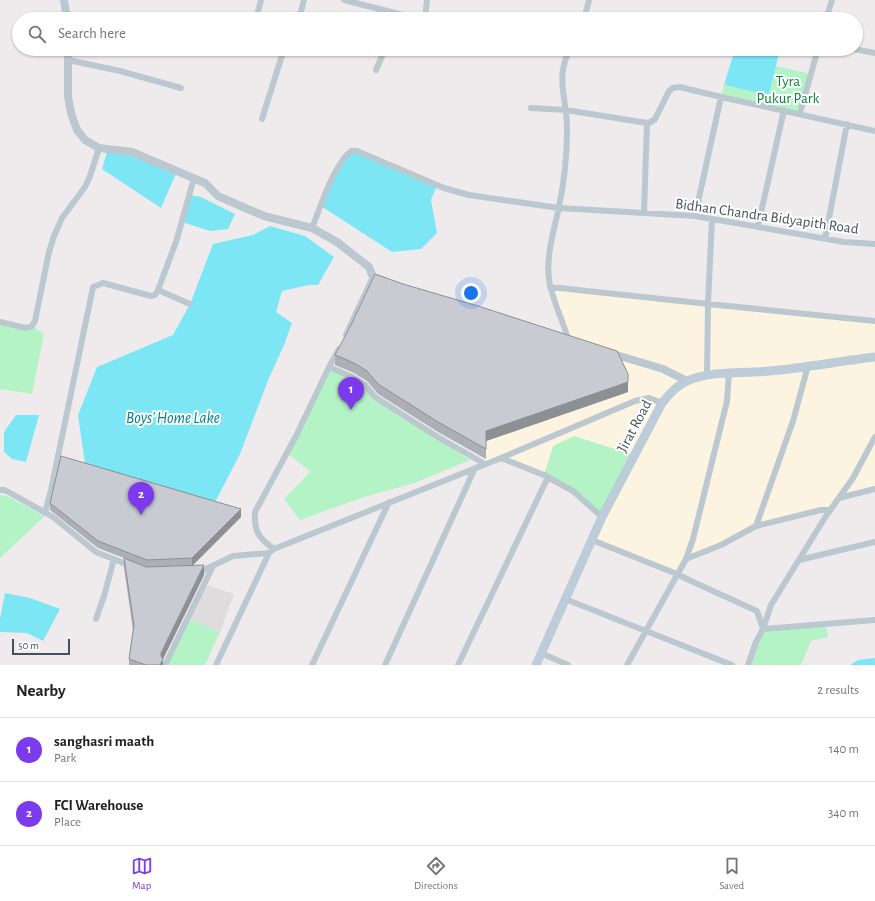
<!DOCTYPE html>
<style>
body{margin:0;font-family:"Alegreya Sans",sans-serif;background:#f2f2f2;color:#202124}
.scale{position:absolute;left:12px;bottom:10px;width:58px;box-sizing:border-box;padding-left:4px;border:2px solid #43525b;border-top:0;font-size:11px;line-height:14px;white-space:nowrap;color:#43525b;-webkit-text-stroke:3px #fff;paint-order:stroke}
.you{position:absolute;left:471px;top:293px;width:14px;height:14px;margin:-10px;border:3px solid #fff;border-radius:50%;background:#1a73e8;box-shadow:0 0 0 6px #1a73e833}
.badge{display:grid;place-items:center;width:26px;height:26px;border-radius:50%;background:#7c3aed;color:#fff;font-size:13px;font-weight:700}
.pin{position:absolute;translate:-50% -33px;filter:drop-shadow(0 1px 2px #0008)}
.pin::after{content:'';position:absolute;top:21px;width:14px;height:12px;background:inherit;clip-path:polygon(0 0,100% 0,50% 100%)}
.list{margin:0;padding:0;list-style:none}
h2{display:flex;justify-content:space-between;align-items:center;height:52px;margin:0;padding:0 16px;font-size:17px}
h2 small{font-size:13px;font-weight:400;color:#757577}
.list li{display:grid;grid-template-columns:26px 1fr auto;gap:12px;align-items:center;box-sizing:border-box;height:64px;padding:0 16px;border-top:1px solid #e0e0e0}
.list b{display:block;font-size:15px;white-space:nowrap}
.list p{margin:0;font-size:13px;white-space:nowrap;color:#757577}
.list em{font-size:13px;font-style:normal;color:#757577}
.icon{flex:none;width:22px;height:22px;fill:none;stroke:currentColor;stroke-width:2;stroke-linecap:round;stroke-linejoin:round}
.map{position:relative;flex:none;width:875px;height:665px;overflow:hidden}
.search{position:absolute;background:#fff;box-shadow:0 1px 3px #0004;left:12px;right:12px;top:12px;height:44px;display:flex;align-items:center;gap:10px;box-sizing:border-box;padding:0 14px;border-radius:22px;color:#757577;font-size:15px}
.sheet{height:180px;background:#fff}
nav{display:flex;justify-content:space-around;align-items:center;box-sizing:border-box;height:56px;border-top:1px solid #e0e0e0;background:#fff;font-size:11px;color:#757577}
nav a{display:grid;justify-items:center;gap:2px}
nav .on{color:#7c3aed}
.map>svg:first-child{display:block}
.commercial{fill:#fdf3e1}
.education{fill:#e0dcde}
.green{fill:#b4f3c6}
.water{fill:#7ce6f4}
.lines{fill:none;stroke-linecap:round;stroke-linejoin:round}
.minor{stroke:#bbc8d0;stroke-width:6}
.tertiary{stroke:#bbc8d0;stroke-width:8}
.secondary{stroke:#bcccd8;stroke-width:9}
.wall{fill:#acafb5}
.shaded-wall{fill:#8c8f93}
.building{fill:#c8ccd2;stroke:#8c8f93}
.labels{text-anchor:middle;stroke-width:4;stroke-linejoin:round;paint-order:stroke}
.park-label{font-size:15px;fill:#0d823d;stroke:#fff}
.street-label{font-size:15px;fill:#43525b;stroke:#fff}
.water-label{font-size:16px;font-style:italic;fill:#038090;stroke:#fff}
</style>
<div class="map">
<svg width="875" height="665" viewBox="0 0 875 665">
<rect width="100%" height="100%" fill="#efebec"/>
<path class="commercial" d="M550,287L875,321V489L839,498L830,510L756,526L686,559L677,574L592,540L634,456L544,475L501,458L485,464L486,441L628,392L568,339Z"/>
<path class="education" d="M204,584L234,594L220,632L187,618Z"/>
<path class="green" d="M776,66L811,74L800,113L721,97L724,85L769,95Z
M0,322L32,326L44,334L32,394L0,389Z
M329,367L470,460L414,483L361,498L300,520L284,499L310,472L316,476L287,453Z
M574,436L634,455L602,517L573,491L544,475L553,446Z
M0,495L7,496L45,516L0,558Z
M187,618L220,632L205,665H165Z
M826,624L828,637L811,641L801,665H749L763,629Z"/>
<path class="water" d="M735,49H780L769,95L724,85Z
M108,149L177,171L161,208L102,169Z
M351,151L437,185L431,200L437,233L421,249L392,252L321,206L330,184Z
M189,195L201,197L235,214L228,229L210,231L182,222Z
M270,226L305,236L334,257L318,285H309L282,291L276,312L292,323L284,345L269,378L240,454L212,508L86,471L78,415L97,367L173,335L190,304L213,244L253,235Z
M16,415H39L26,462L12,459L4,452V432Z
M5,593L30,598L60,609L43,641L27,633L0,632V619Z
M875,658V665H850L858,660Z"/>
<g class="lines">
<path class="minor" d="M344,0L399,14L427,19
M256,19L261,0
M299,19L304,0
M425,19L427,0
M584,19L589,0
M826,19L832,0
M854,49L875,53
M68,60L120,71L181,88
M376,70L385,49
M531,108L566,110L647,123L651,122L655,119L669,91L673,88L680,87L721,97L875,131
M800,113L818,49
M262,119L284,49
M644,213L647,123
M695,216L721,97
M758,226L784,110
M312,228C321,206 333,166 351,151H357L444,188L469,195L559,208L695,216L844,242L875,244
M825,239L847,124
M550,287C658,299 767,310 875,321
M158,290L190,304
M0,322L26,328L32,326L35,321L49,252L54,236L62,218L85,187L90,176L99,148
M346,335L373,277
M568,339C565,329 561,318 557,308C554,298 550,289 549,279C546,255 554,230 559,207C564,182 567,157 567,132C568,100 554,79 570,49
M339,349L329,367L352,377L365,385L375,397L436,436L485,464
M707,375L708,304L712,219
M501,458L544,475L573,491L602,517
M0,490H5L53,517L96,552L131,566
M839,498L875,489
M45,513L51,490L93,287L103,283L151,296L155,295L158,290L176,242L194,178
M756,526L821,510H830
M592,540L677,574L691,581L757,611L763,629L875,620
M274,549C258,538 254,531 255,512L296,436L329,367
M686,559L721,545L756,526L793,421L808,366
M799,560L875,542
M195,570H204L233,556L269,553
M565,599L732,665
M96,619L104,596L114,559
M541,653L568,665
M165,665L213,566
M216,665L269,553L274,549L501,458L635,401L649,398L662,403
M312,665L389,502
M385,665L475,468
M458,665L548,477
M627,665L686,559L693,539L727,401L729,373
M748,665L756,642L763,629L771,605L826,516L853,478L875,437"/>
<path class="tertiary" d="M64,0L67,19
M68,49V96L71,113L77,130L85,140L99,148L132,152L205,183L218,196L264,216L312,228L337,242L369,267L373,277L383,281
M610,353L663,369L687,381"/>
<path class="secondary" d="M536,665L602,517L662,403C669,394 676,386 687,381C712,370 742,374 769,371C804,368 840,361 875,357"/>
</g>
<path class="wall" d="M335,355L628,392L486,441V459L438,432L378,394L367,381L354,373L335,365Z
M50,503L241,517L193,565L204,575L163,659V665H129V659L133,630L124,568V558L98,548L50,510Z"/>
<path class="shaded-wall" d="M628,382V392L486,441V459V431Z
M241,509V517L192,566V558Z
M204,565V575L163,659V665H160L161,653Z"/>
<path class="building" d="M375,274L403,284L478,306L617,351L628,374V382L486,431V449L438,422L378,384L367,371L354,363L335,355L351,325Z
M61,456L241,509L192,558L147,560L98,541L50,503Z
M124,558L146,567L204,565L161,653V656L163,659L160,665H146L129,659L134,625Z"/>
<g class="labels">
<g class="park-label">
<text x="788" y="86">Tyra<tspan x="788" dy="17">Pukur Park</tspan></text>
</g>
<g class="street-label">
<text transform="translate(767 216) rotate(8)" y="5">Bidhan Chandra Bidyapith Road</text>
<text transform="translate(634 426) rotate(-62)" y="5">Jirat Road</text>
</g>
<g class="water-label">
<text x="173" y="423">Boys' Home Lake</text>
</g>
</g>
</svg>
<div class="scale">50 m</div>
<div class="you"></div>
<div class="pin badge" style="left:351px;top:410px">1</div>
<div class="pin badge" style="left:141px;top:515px">2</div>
<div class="search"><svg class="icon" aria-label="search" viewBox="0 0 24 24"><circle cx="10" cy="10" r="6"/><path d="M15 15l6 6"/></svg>Search here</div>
</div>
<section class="sheet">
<h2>Nearby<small>2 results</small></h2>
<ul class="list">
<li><span class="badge">1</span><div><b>sanghasri maath</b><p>Park</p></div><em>140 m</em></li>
<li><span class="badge">2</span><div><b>FCI Warehouse</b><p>Place</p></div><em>340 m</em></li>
</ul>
</section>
<nav>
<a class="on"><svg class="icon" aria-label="map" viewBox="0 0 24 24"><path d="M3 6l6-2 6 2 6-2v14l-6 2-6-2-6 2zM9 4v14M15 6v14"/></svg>Map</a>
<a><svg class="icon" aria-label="directions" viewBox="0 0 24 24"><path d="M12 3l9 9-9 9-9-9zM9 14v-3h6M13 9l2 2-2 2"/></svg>Directions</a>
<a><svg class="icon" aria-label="saved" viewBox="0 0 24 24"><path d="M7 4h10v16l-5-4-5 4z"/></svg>Saved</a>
</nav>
